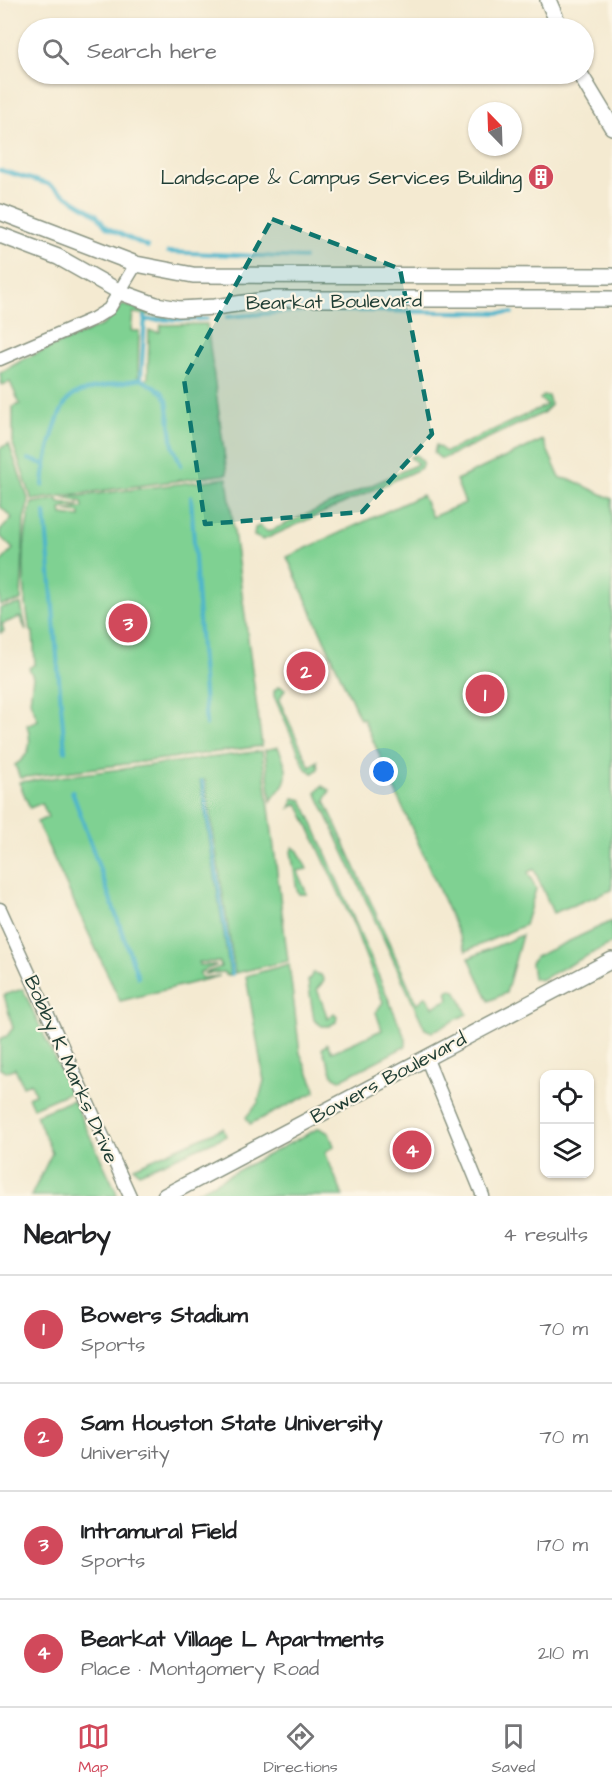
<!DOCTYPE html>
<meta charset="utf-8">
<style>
body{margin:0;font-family:"Architects Daughter",sans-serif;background:#f6f6f6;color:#202124}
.controls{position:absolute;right:18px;bottom:18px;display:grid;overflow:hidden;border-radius:12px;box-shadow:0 2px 4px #0004}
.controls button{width:54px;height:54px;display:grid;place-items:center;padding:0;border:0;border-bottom:2px solid #e0e0e0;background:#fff;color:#202124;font:30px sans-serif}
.compass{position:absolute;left:468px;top:102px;width:54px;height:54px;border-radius:50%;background:#fff;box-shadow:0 2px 4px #0004;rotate:337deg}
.you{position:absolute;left:384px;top:772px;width:21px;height:21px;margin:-15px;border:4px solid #fff;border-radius:50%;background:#1a73e8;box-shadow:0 0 0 9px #1a73e833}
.badge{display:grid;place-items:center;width:39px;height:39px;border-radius:50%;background:#d1495b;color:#fff;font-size:20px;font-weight:700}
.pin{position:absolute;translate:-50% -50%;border:3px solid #fff;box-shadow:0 2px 6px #0006}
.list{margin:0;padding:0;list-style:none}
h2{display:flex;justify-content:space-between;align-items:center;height:78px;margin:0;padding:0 24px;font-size:26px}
h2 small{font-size:20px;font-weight:400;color:#757577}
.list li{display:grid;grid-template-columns:39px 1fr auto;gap:18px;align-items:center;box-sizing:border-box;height:108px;padding:0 24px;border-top:2px solid #e0e0e0}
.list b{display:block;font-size:22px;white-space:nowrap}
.list p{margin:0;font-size:20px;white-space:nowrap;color:#757577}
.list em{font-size:20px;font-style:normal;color:#757577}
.icon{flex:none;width:33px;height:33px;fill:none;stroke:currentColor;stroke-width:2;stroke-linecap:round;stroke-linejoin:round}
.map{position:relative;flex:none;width:612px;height:1196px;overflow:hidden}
.search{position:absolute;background:#fff;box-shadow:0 2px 4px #0004;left:18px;right:18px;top:18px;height:66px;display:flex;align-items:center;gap:15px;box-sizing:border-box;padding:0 21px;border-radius:33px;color:#757577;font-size:22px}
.sheet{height:510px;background:#fff}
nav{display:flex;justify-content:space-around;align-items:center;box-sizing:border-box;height:84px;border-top:2px solid #e0e0e0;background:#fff;font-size:16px;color:#757577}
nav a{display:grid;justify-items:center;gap:3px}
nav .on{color:#d1495b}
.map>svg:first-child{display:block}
.grass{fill:#7fd192;stroke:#4f8763;stroke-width:1.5}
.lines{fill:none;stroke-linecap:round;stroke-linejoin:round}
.stream{stroke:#4db5cb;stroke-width:4}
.minor-casing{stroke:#8a9482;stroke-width:15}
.tertiary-casing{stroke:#8a9482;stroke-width:18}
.minor{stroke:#fff;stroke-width:12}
.tertiary{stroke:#fff;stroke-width:15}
.marked{fill:#0f766e;fill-opacity:0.2;stroke:#0f766e;stroke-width:4.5;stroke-dasharray:12 8;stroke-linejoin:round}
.labels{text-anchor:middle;stroke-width:4.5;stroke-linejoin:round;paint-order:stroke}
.poi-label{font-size:20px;fill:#1f3d34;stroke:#fcf5e5;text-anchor:end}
.street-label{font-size:20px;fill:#1f3d34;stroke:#fcf5e5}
</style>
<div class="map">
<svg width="612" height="1196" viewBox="0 0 612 1196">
<rect width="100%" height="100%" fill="#fcf5e5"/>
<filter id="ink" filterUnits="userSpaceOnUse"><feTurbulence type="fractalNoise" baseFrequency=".0167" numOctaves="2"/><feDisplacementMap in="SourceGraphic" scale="12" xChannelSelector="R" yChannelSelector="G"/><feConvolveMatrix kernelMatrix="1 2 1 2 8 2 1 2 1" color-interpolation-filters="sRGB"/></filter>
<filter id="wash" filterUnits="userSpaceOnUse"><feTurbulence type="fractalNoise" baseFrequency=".008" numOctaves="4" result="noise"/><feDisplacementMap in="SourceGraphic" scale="24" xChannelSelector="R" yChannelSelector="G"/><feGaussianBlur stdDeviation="1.35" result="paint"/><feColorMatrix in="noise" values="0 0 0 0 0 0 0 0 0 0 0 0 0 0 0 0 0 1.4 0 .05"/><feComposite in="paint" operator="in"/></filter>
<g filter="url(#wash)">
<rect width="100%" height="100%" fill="#f4ead1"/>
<path class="grass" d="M123,305L169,317L133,313L131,331H139L138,379L143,381L148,378L149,331L160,332L161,325L207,324L227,474L32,500L13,444V407L20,404L10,382L2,385L0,373L26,358L103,325Z
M543,396H548L551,405L543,413L444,458H440L434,453L436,445L446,452L547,405L540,399Z
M543,440L560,478L572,480L612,499V890L553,913L534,869L528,872L536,889L525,925L466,951L363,718L360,719L287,557L422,495L432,517L465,503L456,480Z
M9,444L29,501L24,519L21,601L0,605V563L13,549L0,536V531L12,518L0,506V448Z
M416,455L423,462L421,468L417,470L263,540L254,536L255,528L259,526L268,532L418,464L410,457Z
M227,478L262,746L20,778L15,765C31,755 32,743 27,725L38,720L30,701L33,677L29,668L35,664L33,632L30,631C23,591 20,542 32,503L58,499L59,503L80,505L61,509L62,515L80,517V513L65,511L83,508L82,502L63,498Z
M21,604L26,630L20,617L2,624L4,631L0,633V608Z
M279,686L285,689L279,700L310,767L317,761L318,769L313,773L306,769L274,696V691Z
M278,747C284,760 292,776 280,789C276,794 274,796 271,801L265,750Z
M262,751L288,961L235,973L205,780H200L230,975H225L224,972L203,974L221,967L220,962H199V965H217L200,972L201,978L220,976L120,1001L37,822L48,817L42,803L30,808L19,782Z
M322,786L330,790L325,801L417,1004L426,996L433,1007L449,999L447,991L452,989L457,992L467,1014L432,1032L425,1029L316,792Z
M294,798L302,800L311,819L406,1040V1046L340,1080L334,1077L322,1049L327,1044L332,1052L382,1030L376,1012L383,1002L354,926L298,803L290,808Z
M293,847L298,851L307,869L297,871L307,894H299L297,890L291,851Z
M612,921V943L540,980L533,978L531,963L535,957Z
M522,935L506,993L489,1001L469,958Z
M289,964L300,1053L314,1085L315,1092L250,1124L246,1117L258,1103L264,1081L246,976Z
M313,973L321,975L324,981L317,989L328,1019L334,1013L337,1016L336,1022L329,1026H322L314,1020L308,981Z
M23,989L70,1092L33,1108L28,1097L35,1094L31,1083L23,1086L15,1068L6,1072L0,1069V1039L7,1036L13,1028L4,995Z
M73,1100L116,1191L117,1196H31L52,1153L36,1115Z
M223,1128L226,1136L139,1173L134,1167Z
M319,1128L329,1133L334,1146L325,1152L343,1196H189Z"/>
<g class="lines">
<path class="stream" d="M0,170L48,184L96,214L106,227L148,247
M168,252L304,258
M227,317L308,310L512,313
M145,320L207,319
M141,379L145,316
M28,459L44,464
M43,486C44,466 56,406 73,395C85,388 126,382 141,379L162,392L167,400L173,446L181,465
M191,497L206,725
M45,513L65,751
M202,781L232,974
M72,791L138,977"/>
</g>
</g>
<g filter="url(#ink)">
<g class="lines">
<g class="minor-casing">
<path id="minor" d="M0,359L93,319L109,309L136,264
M0,909L130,1196
M426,1057L483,1196"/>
</g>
<g class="tertiary-casing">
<path id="tertiary" d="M548,0L560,28
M580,74L612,127
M0,212L136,264L193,275L612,276
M0,235L58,257L120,292L156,305L179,309L215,307L273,299H612
M165,1196L612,960"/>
</g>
<use href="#minor" class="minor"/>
<use href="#tertiary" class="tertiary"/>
</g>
</g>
<path class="marked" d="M272,219L400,269L432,434L362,512L205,524L184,379Z"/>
<defs>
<g id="building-disc" transform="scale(1.35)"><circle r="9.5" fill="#d1495b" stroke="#fcf5e5"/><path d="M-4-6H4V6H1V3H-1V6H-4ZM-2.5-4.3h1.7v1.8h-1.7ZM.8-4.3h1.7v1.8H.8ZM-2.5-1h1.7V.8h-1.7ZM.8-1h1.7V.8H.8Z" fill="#fff"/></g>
</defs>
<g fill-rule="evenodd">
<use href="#building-disc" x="541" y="177"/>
</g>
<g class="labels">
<g class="poi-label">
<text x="522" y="184">Landscape &amp; Campus Services Building</text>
</g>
<g class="street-label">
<text transform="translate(334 301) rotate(-1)" y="7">Bearkat Boulevard</text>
<text transform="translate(72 1069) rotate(66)" y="7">Bobby K Marks Drive</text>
<text transform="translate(388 1077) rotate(-28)" y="7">Bowers Boulevard</text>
</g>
</g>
</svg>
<div class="controls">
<button><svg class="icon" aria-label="locate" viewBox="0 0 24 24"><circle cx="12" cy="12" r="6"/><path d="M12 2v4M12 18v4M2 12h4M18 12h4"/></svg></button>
<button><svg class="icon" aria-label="layers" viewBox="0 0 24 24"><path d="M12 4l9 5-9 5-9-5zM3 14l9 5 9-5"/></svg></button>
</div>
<svg class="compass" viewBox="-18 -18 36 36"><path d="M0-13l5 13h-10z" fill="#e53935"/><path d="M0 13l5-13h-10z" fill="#757577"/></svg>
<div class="you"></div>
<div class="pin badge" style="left:485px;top:694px">1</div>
<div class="pin badge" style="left:306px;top:671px">2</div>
<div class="pin badge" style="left:128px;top:623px">3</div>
<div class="pin badge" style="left:412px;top:1150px">4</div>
<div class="search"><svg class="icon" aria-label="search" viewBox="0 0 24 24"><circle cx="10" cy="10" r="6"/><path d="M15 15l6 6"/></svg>Search here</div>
</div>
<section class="sheet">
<h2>Nearby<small>4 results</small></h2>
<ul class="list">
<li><span class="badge">1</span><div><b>Bowers Stadium</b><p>Sports</p></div><em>70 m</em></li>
<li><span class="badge">2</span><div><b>Sam Houston State University</b><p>University</p></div><em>70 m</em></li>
<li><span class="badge">3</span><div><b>Intramural Field</b><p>Sports</p></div><em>170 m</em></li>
<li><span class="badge">4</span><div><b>Bearkat Village L Apartments</b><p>Place · Montgomery Road</p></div><em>210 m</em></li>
</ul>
</section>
<nav>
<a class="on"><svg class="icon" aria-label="map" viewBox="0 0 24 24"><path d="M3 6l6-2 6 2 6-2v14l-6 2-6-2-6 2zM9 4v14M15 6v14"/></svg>Map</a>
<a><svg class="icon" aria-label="directions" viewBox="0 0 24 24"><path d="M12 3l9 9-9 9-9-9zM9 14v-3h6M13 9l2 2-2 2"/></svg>Directions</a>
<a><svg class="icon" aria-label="saved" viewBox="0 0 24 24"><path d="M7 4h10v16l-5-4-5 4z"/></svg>Saved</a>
</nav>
